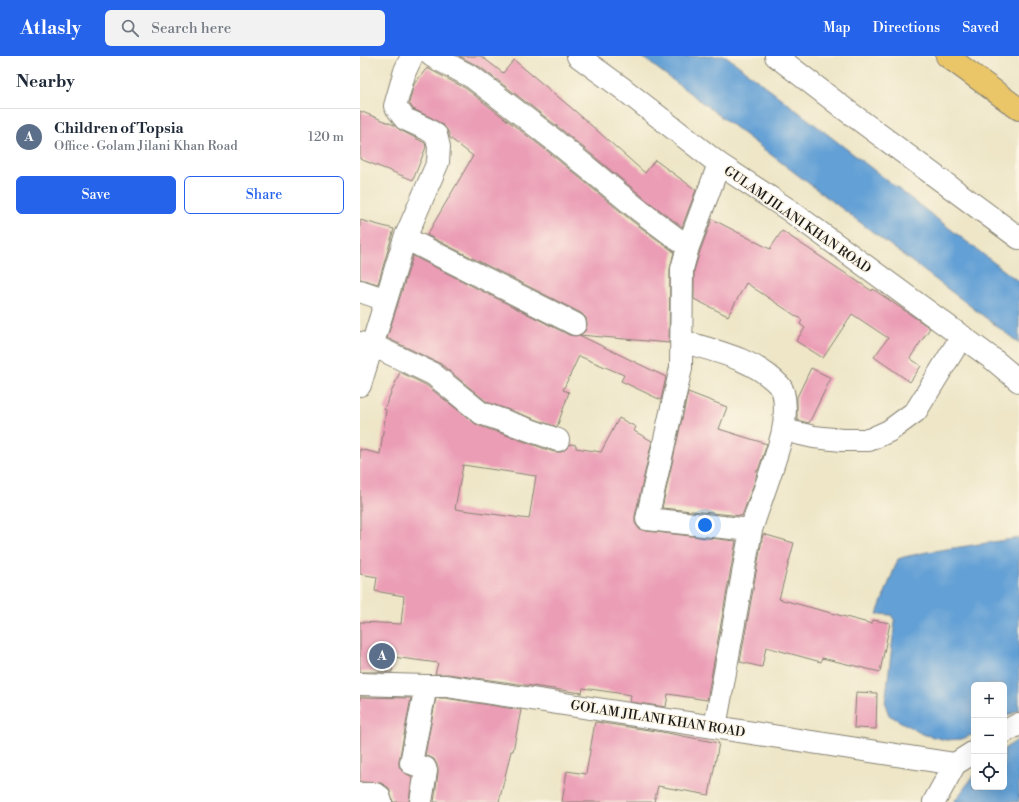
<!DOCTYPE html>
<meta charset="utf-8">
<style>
body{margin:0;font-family:"Libre Bodoni",serif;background:#f2f2f3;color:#1f2937}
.controls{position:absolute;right:12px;bottom:12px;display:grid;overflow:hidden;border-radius:6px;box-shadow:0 4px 16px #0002}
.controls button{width:36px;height:36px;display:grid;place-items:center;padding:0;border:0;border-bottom:1px solid #e0e1e3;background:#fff;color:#1f2937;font:20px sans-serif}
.you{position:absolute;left:345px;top:469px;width:14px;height:14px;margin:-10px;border:3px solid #fff;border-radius:50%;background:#1a73e8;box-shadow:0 0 0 6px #1a73e833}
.badge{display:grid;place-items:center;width:26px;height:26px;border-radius:50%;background:#2563eb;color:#fff;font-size:13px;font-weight:700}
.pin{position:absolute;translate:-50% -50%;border:2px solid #fff;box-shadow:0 1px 4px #0006}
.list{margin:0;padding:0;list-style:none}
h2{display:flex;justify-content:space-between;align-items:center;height:52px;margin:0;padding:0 16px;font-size:17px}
h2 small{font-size:13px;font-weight:400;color:#747a83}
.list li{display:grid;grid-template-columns:26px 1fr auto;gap:12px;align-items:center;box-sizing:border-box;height:56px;padding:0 16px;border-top:1px solid #e0e1e3}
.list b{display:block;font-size:15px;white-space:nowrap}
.list p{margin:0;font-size:13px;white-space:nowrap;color:#747a83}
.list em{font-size:13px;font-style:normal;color:#747a83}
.actions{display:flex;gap:8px;padding:12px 16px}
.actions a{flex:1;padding:9px 0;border:1px solid #2563eb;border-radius:6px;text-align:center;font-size:14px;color:#2563eb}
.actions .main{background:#2563eb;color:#fff}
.icon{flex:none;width:22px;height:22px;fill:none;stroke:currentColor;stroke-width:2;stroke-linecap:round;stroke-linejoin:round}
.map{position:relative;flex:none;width:659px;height:746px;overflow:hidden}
header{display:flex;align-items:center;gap:24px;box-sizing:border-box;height:56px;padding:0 20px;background:#2563eb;color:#fff}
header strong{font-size:19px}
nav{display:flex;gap:22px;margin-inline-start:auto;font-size:14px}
.search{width:280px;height:36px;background:#f2f2f3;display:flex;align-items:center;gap:10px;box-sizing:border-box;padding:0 14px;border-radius:6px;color:#747a83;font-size:15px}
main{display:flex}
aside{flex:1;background:#fff}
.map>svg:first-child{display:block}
.water{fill:#64a0d5;stroke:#405e78}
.building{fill:#eb9db6;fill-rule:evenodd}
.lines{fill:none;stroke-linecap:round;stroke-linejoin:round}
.minor-casing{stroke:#858172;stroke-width:24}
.major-casing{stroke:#858172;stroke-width:24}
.minor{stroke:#fff;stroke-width:22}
.major{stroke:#eac669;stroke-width:22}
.labels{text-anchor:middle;stroke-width:3;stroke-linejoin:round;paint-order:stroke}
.street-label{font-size:13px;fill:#1c1c1c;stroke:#fcf5e5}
</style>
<header>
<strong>Atlasly</strong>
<div class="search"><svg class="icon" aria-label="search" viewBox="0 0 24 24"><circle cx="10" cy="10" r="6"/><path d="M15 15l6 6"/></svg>Search here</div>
<nav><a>Map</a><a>Directions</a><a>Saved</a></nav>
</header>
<main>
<aside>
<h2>Nearby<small></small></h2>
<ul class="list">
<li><span class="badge" style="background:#5c6f8a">A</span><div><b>Children of Topsia</b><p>Office · Golam Jilani Khan Road</p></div><em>120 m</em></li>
</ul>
<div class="actions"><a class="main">Save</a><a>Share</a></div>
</aside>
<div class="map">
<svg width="659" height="746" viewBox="0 0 659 746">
<rect width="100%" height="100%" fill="#fcf5e5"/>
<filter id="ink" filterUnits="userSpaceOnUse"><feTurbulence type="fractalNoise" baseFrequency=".025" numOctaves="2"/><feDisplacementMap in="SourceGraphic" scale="8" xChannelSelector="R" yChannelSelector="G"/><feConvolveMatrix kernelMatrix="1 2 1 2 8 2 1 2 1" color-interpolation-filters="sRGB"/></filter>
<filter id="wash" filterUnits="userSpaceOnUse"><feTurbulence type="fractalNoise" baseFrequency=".012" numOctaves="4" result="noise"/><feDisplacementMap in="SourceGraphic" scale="16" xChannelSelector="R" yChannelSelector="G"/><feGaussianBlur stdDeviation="0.9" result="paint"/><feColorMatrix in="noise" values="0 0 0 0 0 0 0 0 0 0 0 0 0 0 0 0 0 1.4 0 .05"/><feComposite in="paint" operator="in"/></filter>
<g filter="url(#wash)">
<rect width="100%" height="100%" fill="#eee6c7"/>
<path class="water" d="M281,0H366L659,226V287Z
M659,482V654L644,662V629H614V678L602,683L586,684L562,678L529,659L525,648L535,565L531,559L517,558L538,503L544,501L567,496Z
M659,683V746H594L614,719V731H644V693Z"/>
<g id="blocks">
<path class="building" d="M99,0H121L143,17L154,4L215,55L285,117L295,104L336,134L322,171L288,145L202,74L162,43L120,11Z
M67,12L105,32L186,94L272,165L314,196L310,213L309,287L220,279L226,274L227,268L226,262L221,257L67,179L113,100L90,82L88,75L83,69L72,62L53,53L49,47L54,28Z
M0,55L34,69L40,74L65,87L66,91L53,124L0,103Z
M352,163L410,193L422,175L512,235L513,233L570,272L550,302L561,310L550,326L514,301L528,282L492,258L463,302L436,285L445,272L440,268L442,264L386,227L368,260L334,243V215L340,195Z
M0,164L34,173L18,228L0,223Z
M53,200L209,279L215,280L219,279L306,321L301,344L261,325L264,319L219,300L203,334L209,336L197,371L127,346L81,308L27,282Z
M451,312L471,322L449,367L437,364V341Z
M40,316L66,329L117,369L194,396H201L206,393L210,388L216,389V392L241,396L259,362L276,371L274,375L292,385L275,460V467L279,473L286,475L376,485L347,644L308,638L306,651L270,646L271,639L223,632L222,637L88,618H75L78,607L33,601L32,616H0V566L41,568L44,540L15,535L17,521L0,518V393L20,398L26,354L24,353ZM103,409L176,420L169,463L95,453Z
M328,336L367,351L359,373L407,388L398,415L397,414L396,422L382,460L302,452Z
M403,478L434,487L419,543L512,568L513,564L530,567L520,616L462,602L461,606L406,591L402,611L380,606Z
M496,636L517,637L516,673L494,672Z
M0,641L51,642L39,705V710L42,715L52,721L49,746H33L29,732L21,727L0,726Z
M76,642H85L161,654L153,695H151L139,746H74L78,717V711L74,703L65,699Z
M235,666L302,676L359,687L349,739L298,730L294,746H202L207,715L226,718Z"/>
</g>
</g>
<g filter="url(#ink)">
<use href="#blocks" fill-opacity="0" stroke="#858172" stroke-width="1"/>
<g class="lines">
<g class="minor-casing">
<path id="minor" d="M72,0L112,21L154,53L194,84L280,155L328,191
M218,0L262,32L359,108L429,154L634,304L659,325
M416,0L486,54L659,182
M45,182L215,268
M0,235L26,244
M321,285C355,295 395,303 420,330C427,338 425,365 423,375C415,408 401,442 391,474
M0,287L12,289L73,318L121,357L198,384
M0,329L45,182L78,106L79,91L76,79L67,73L45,63L35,50L45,15L52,0
M423,374L454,381L482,384H509L529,375L556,355L602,280
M0,628L66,630H86L595,708
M355,671L391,474L287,463L321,312L322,213L328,191L359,108
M644,676L659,668
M0,738H15L19,740L21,746
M61,746L66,715L65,712L51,707L66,630
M574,746L595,708L614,696"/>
</g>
<g class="major-casing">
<path id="major" d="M587,0L659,53"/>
</g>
<use href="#minor" class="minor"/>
<use href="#major" class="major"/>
</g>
</g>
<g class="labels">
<g class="street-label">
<text transform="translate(438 163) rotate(35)" y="5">GULAM JILANI KHAN ROAD</text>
<text transform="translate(298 662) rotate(9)" y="5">GOLAM JILANI KHAN ROAD</text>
</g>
</g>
</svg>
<div class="controls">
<button>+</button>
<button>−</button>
<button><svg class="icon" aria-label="locate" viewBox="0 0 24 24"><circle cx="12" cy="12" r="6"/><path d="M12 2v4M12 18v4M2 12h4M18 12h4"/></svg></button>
</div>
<div class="you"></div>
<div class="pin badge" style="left:22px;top:600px;background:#5c6f8a">A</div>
</div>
</main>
